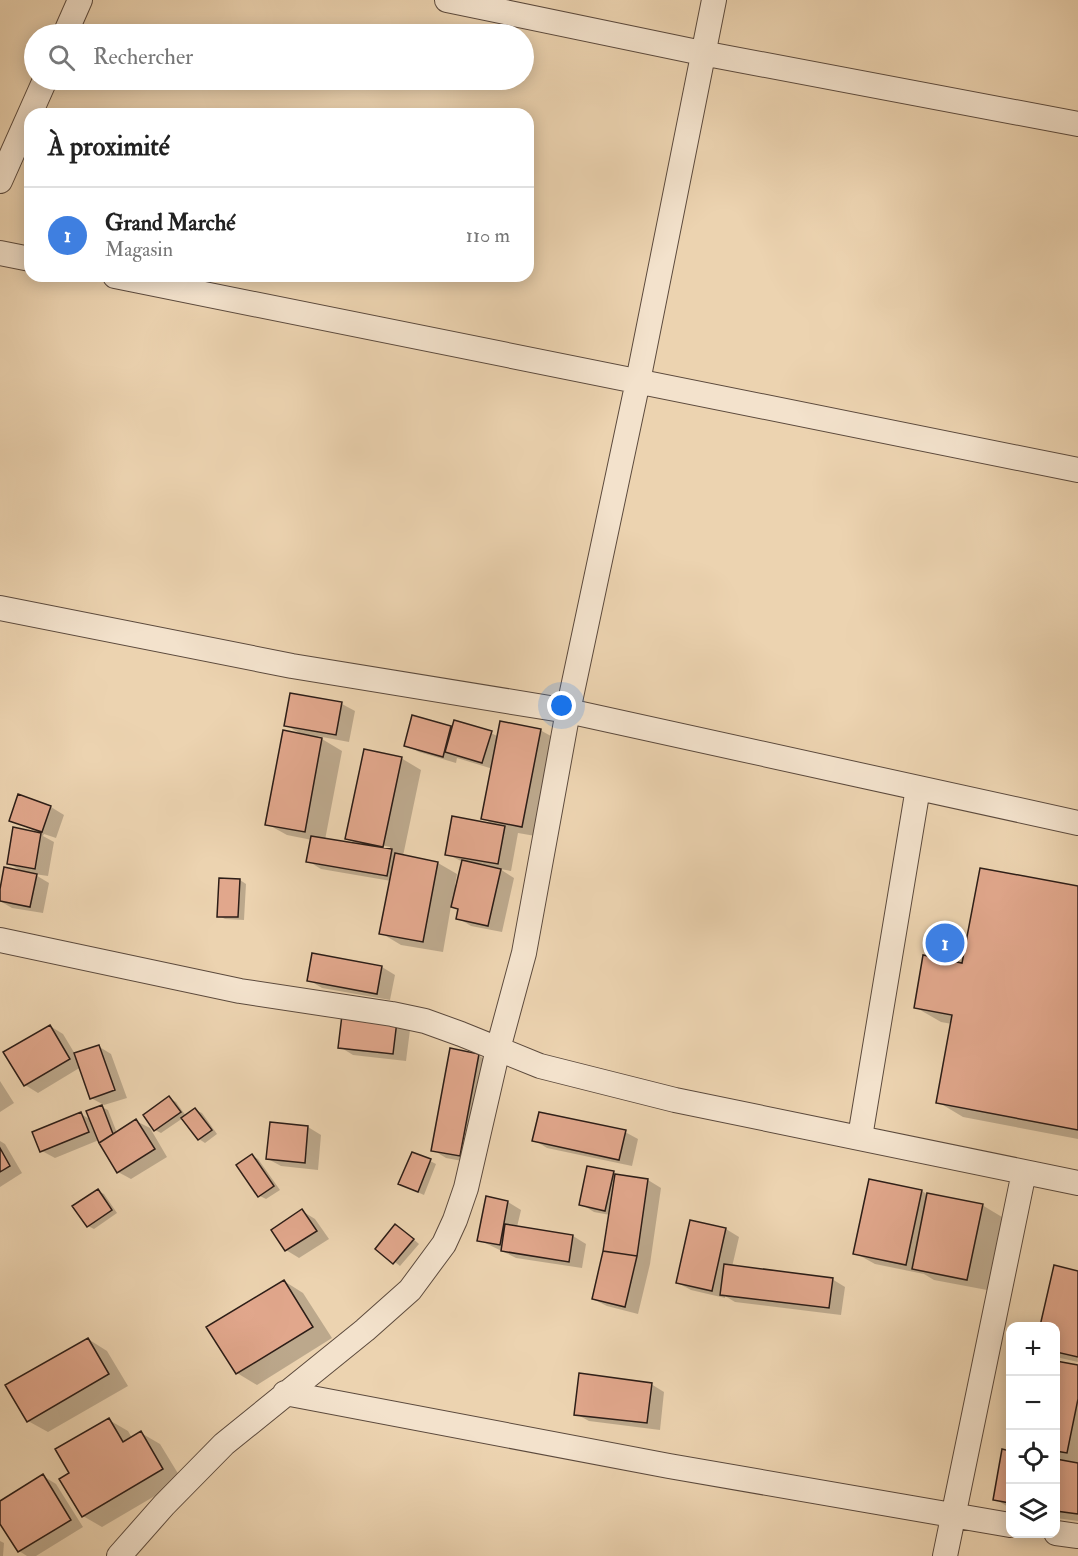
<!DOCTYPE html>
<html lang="fr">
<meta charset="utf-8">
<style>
body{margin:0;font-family:"IM FELL Double Pica",serif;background:#f6f6f6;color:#222}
.controls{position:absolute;right:18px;bottom:18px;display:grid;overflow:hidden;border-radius:12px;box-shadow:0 3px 15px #0003}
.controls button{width:54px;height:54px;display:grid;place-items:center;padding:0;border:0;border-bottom:2px solid #e0e0e0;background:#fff;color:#222;font:30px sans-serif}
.you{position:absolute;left:562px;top:706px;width:21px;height:21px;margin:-15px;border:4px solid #fff;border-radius:50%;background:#1a73e8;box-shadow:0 0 0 9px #1a73e833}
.badge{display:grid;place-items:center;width:39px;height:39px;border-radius:50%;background:#8f2418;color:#fff;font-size:20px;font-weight:700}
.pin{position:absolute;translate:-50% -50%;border:3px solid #fff;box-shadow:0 2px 6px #0006}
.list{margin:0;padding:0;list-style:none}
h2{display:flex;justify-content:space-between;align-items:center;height:78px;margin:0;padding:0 24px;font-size:26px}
h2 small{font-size:20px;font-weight:400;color:#767676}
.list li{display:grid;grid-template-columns:39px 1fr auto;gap:18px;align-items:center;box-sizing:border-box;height:96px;padding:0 24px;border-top:2px solid #e0e0e0}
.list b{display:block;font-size:22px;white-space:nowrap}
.list p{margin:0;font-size:20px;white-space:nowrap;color:#767676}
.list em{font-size:20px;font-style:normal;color:#767676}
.icon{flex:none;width:33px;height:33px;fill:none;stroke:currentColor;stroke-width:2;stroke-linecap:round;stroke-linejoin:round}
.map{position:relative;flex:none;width:1078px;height:1556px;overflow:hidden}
.search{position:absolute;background:#fff;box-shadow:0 3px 15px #0003;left:24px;top:24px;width:510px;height:66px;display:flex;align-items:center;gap:15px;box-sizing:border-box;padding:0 21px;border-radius:33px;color:#767676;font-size:22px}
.panel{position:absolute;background:#fff;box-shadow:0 3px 15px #0003;left:24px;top:108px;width:510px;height:174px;border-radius:18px}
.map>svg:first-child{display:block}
.shadow{fill:#0003;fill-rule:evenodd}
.building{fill:#e1a78c;stroke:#2c1d17;stroke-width:1.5}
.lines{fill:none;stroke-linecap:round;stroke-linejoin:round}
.street-casing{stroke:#5c4a3d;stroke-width:26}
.street{stroke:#f3e2cc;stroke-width:24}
</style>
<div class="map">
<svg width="1078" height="1556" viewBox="0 0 1078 1556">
<rect width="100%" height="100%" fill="#ecd3b0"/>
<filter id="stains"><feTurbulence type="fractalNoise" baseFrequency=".00333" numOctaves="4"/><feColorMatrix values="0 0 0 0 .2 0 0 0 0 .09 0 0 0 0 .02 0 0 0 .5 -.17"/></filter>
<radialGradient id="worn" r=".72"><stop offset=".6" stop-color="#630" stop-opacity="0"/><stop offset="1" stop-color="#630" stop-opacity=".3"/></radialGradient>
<path class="shadow" d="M342,704L355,711L349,742L317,736L342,751L325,840L358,845L347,838L401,758L421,770L403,856L438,863L457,874L455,885L458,886L463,862L447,854L493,825L483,818L493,769L457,758L456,763L419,752L406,745L413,717L453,728L491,733L499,737L540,730L560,741L541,837L518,833L511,871L500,869L514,878L502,932L471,926L458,918L459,910L451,906L443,952L401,945L381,933L391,881L321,869L308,861L312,840L287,835L267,824L303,735L285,725ZM366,842L390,847V850L366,845Z
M19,796L51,807L64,815L56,838L44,834L43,836L54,842L48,876L34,874L49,883L43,913L12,908L0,901V896L23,872L8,863L35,831L11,820Z
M240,880L246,884L244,920L225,919L219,916Z
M1078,888V1139L963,1117L938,1102L952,1024L941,1022L915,1007Z
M314,954L382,967L395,975L390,1000L322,988L309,980Z
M397,1023L410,1030L406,1061L353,1055L340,1047Z
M50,1026L63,1034L75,1054L98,1046L111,1054L127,1098L104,1105L91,1098L81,1067L38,1093L25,1085Z
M478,1055L491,1063L473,1163L446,1158L433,1150Z
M0,1081L14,1103L0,1112Z
M169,1098L176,1102L186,1116L196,1110L202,1113L217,1134L205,1143L199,1139L183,1118L161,1133L155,1130Z
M102,1107L108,1110L117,1133L136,1121L150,1128L167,1157L131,1179L118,1172L99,1140L55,1158L42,1151L81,1114L91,1120Z
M308,1127L321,1135L318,1170L281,1166L268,1159Z
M625,1132L638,1139L632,1166L547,1148L534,1140Z
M0,1141L5,1144L22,1173L0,1187Z
M252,1156L258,1159L280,1190L266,1199L260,1196Z
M430,1161L436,1164L424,1195L406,1187Z
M613,1173L619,1176L648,1180L661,1188L650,1264L638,1314L607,1306L593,1299L605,1251L610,1215L594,1212L581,1204Z
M870,1180L922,1191L928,1195L982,1205L1002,1217L987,1290L934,1280L924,1274L875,1264L855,1253Z
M98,1191L104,1194L117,1213L94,1229L88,1226Z
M508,1202L521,1210L517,1227L573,1236L586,1244L582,1268L516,1258L479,1240Z
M302,1211L315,1219L329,1239L299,1258L286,1250Z
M402,1229L419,1244L400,1266L377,1248Z
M726,1229L739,1237L732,1267L832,1279L845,1287L841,1315L735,1302L725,1296V1298L691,1290L678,1283Z
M1055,1267L1078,1272V1362L1056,1357V1326H1042Z
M284,1281L303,1293L332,1338L257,1385L237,1373Z
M88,1339L107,1351L128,1386L48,1432L28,1421Z
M1056,1362L1078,1366V1521L1056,1518Z
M651,1384L664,1392L660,1430L589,1421L576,1414Z
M109,1420L128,1431L132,1438L141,1433L160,1444L182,1480L102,1527L83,1516L71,1474Z
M1003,1451L1010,1452V1508L995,1499Z
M43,1476L56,1484L83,1527L36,1556H27L19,1551L0,1521V1502Z
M0,1541L4,1543L3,1556H0Z"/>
<path class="building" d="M290,693L342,702L336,735L284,726Z
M412,715L451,726L443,757L404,746Z
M454,720L492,731L482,763L445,752Z
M500,721L541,729L522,827L481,819Z
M283,730L322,738L305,832L265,825Z
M364,749L402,757L383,847L345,839Z
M18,794L51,806L42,832L9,821Z
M452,816L505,826L498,864L445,855Z
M13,827L41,833L35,869L7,864Z
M311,836L392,849L387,876L306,862Z
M395,853L438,862L423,942L379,934Z
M462,860L501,869L488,926L456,919L458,909L451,907Z
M4,867L37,874L30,907L0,901V889Z
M980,868L1078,886V1130L936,1103L952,1015L914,1008L923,955L962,963Z
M219,878L240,879L238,917H217Z
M312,953L382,966L377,994L307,981Z
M342,1015L397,1021L393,1054L338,1048Z
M50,1025L70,1059L24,1086L3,1052Z
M99,1045L115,1090L90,1099L74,1053Z
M450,1048L479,1054L460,1156L431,1151Z
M169,1096L181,1112L154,1131L143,1115Z
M102,1105L113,1134L99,1143L86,1111Z
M195,1108L212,1130L198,1140L181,1118Z
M81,1112L89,1132L40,1152L32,1132Z
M539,1112L626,1130L619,1160L532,1141Z
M136,1119L155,1149L117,1173L99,1143Z
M270,1122L308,1126L305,1163L266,1159Z
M0,1148L10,1166L0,1172Z
M412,1152L431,1159L418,1192L398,1184Z
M252,1154L274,1186L258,1197L236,1165Z
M587,1166L614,1171L605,1211L579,1205Z
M615,1174L648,1179L637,1256L603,1251Z
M869,1179L922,1190L906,1265L853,1254Z
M98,1189L112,1210L87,1227L72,1206Z
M927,1193L983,1204L967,1280L912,1269Z
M486,1196L508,1201L500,1245L477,1241Z
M302,1209L317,1231L285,1251L271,1230Z
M690,1220L726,1228L712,1291L676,1283Z
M395,1224L414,1239L393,1264L375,1249Z
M505,1224L573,1235L569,1262L501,1251Z
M603,1251L637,1256L625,1307L592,1299Z
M724,1264L833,1278L829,1308L720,1295Z
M1054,1265L1078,1271V1357L1056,1352V1326H1040Z
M284,1280L313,1327L236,1374L206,1327Z
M88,1338L109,1374L27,1422L5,1385Z
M1056,1361L1078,1365V1399L1067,1453L1056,1451Z
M579,1373L652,1383L647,1423L574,1415Z
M109,1418L123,1442L141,1431L163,1469L82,1517L59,1479L69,1473L55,1449Z
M1002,1449L1010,1451V1503L993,1500Z
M1056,1459L1078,1463V1514L1056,1511Z
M43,1474L71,1520L18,1552L0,1524V1501Z"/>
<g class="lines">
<g class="street-casing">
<path id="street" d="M447,0L702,53L1078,124
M65,34L80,0
M0,181L45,80
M0,253L30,259
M115,276L1078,470
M0,608L292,666L568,711L1078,823
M0,940L240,991L392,1014L425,1021L461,1034L540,1066L675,1100L1078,1183
M860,1137L918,788
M285,1393L669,1466L1010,1525
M1056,1533L1078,1536
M119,1556L164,1505L224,1444L365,1330L410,1290L444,1244L455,1220L466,1188L498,1049L524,953L568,711L638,381L714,0
M945,1556L1024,1172"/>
</g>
<use href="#street" class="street"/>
</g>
<rect width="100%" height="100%" filter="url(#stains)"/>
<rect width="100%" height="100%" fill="url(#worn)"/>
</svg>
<div class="controls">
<button>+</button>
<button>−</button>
<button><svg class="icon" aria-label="locate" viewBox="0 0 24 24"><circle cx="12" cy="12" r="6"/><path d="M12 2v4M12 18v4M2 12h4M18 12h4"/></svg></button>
<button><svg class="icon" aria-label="layers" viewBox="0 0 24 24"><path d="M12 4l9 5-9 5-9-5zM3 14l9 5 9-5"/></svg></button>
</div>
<div class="you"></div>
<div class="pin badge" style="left:945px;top:943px;background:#3f7fe0">1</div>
<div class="search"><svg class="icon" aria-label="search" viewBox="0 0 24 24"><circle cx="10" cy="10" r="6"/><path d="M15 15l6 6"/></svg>Rechercher</div>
<section class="panel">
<h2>À proximité<small></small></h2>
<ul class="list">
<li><span class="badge" style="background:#3f7fe0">1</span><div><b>Grand Marché</b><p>Magasin</p></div><em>110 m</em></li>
</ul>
</section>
</div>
